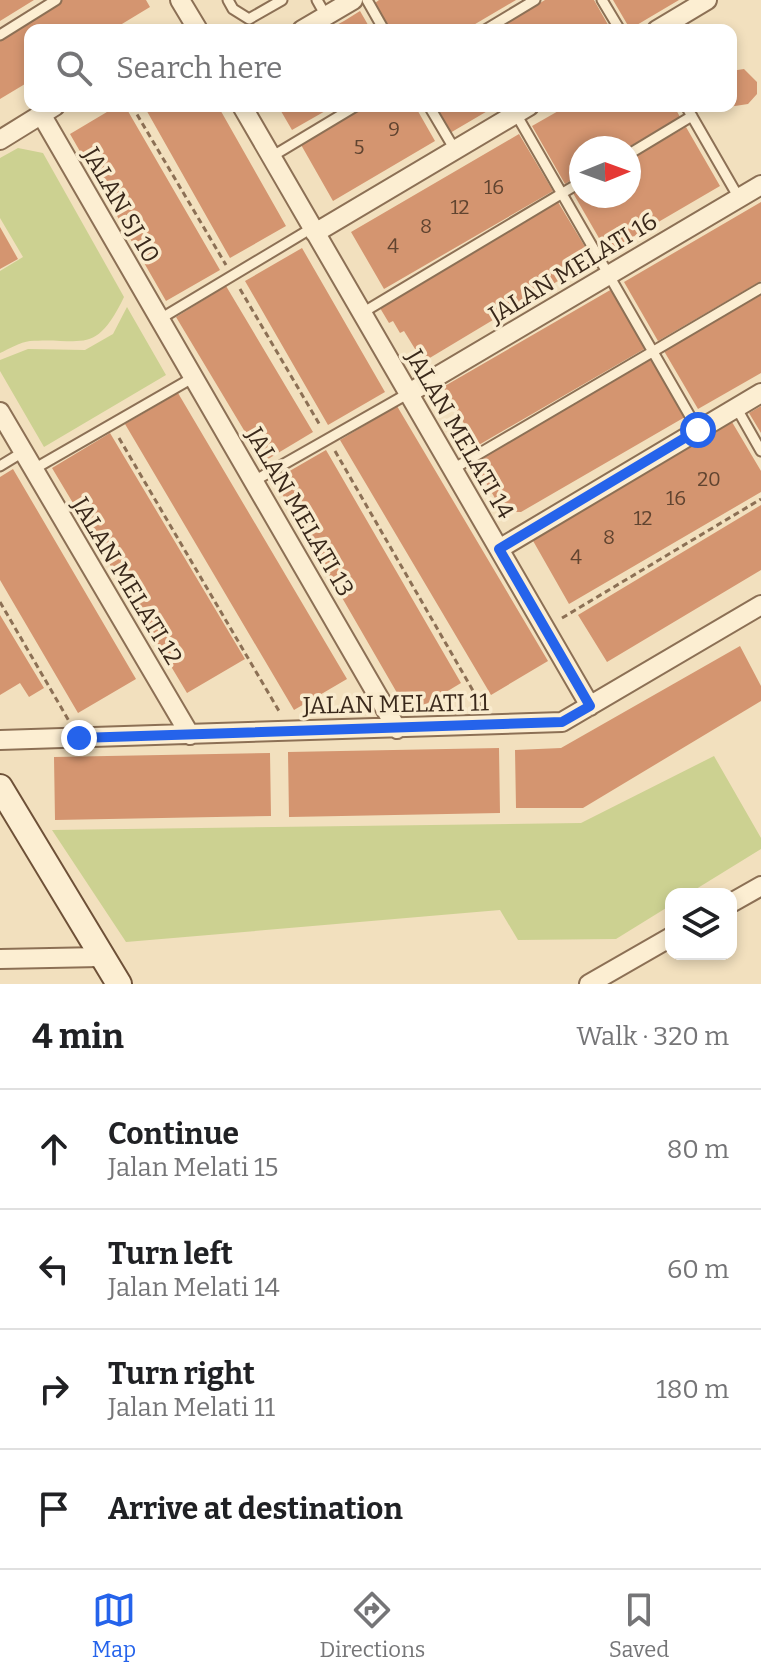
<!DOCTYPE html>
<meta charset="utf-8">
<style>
body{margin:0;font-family:Bitter,serif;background:#f2f2f2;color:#202124}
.controls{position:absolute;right:24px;bottom:24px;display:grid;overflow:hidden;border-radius:16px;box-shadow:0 4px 12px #0003}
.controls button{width:72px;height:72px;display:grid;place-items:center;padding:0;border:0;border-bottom:2px solid #e0e0e0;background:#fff;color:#202124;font:40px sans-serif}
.compass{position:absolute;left:569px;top:136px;width:72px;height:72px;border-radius:50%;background:#fff;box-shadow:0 4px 12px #0003;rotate:89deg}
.stop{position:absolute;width:24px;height:24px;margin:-18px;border:6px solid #2563eb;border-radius:50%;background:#fff}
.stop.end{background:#2563eb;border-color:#fff;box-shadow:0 2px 8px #0008}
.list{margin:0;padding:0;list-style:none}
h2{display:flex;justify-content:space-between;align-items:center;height:104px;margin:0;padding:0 32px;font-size:34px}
h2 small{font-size:26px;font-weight:400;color:#757577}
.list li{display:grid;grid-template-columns:52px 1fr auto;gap:24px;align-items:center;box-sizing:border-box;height:120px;padding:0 32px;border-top:2px solid #e0e0e0}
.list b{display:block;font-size:30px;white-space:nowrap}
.list p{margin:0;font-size:26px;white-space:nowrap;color:#757577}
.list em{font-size:26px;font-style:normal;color:#757577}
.icon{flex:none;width:44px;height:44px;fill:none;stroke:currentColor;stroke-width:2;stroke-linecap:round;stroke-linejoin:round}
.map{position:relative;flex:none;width:761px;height:984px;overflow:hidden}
.search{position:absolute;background:#fff;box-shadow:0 4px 12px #0003;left:24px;right:24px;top:24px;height:88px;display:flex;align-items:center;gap:20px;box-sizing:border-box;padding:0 28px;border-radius:16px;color:#757577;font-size:30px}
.sheet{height:584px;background:#fff}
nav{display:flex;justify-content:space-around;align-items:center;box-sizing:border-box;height:112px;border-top:2px solid #e0e0e0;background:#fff;font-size:22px;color:#757577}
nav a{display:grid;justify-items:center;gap:4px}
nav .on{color:#2563eb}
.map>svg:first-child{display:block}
.green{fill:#ccd191}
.building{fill:#d49570}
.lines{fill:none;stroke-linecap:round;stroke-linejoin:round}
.lane-casing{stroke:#8c7055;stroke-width:13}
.street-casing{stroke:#8c7055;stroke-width:22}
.secondary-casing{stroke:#6e5138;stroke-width:28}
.path{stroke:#8c7055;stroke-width:3;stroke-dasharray:6 4;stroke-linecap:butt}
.lane{stroke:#fceed2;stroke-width:9}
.street{stroke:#fceed2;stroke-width:18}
.secondary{stroke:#fceed2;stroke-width:24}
.route{stroke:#2563eb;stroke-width:10}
.labels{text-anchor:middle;stroke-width:7;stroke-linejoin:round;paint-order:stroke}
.number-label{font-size:20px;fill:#604430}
.street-label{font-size:24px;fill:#3a291b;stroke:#f9ebce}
</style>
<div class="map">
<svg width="761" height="984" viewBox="0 0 761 984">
<rect width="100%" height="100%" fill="#f2e0be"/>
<path class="green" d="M18,148L43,153L124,297C95,357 82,337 30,341C20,342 9,349 0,353V271L23,257L0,218V158Z
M127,307L166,375L44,447L0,371V360L28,349L85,350L113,334Z
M714,756L761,838V849L688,894H671V905L616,939L518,940L500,910L126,942L52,830L581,823Z"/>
<path class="building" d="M0,0H34L0,21Z
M61,0H146L150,7L112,30H30V81L0,99V37Z
M379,0H516L465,30H390L375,3Z
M545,0H594L611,30H494Z
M613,0H679L630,29Z
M360,11L371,30H327L344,21Z
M744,69L757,82V94L748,104L735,106L731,105V71Z
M117,106H125L220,270L166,301L70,134Z
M144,106H218L286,226L230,258Z
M278,106H334L292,130Z
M363,106H415L435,141L333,201L300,143Z
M434,106H496L450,133Z
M567,106H674L680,117L627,148H581V174L565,184L532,126Z
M686,127L720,186L607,252L573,193L581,188V196H629V160Z
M519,134L553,191L384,289L351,232Z
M558,202L593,260L423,362L404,331L400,333L393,321L389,323L380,308Z
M761,202V281L658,341L624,282Z
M0,227L18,259L0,269Z
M302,248L385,392L328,425L245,281Z
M226,286L313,432L263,462L176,317Z
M612,289L646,348L477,446L443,387Z
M761,295V373L698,409L664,351Z
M652,359L685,417L521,512H503L474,462Z
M178,393L347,679L294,710L125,424Z
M397,406L548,661L491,695L340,440Z
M761,406V433L749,413Z
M732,422L761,471V492L569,604L532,539Z
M110,433L245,659L187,693L52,468Z
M326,450L461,683L418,709L400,698L274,480Z
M13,469L136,679L78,713L0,580V477Z
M761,505V570L607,662L578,615Z
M0,615L44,688L29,697L20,683L0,695Z
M740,646L761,686V701L583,808H516L515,750L561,748Z
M499,748L500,813L289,817L288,752Z
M270,753L271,816L55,820L54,757Z"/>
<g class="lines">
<g class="lane-casing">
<path id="lane" d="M228,0L233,9L249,19L282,0
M317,0L326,16
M367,0L384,30
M602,0L620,30
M485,30L535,0
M0,35L56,0
M429,106L455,150
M686,106L739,198
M516,114L698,430
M629,154L692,116
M271,157L356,106
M362,313L581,182
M160,319L312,228
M736,407L761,451
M0,466L23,452
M34,469L194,377
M453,469L761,288
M254,481L409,393"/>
</g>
<g class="street-casing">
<path id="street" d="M180,0L198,30
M302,30L353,0
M657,30L707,0
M242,106L590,706
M41,114L397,729
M0,140L55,106
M315,233L529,106
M409,393L761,185
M0,412L190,735
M499,549L761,393
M0,740L562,722L761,605
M731,903L761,886
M0,959L100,957
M589,984L671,937"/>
</g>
<g class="secondary-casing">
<path id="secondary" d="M0,787L119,984"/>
</g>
<path class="path" d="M132,106L226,265
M240,289L321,427
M119,438L279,711
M335,451L483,708
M0,602L69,721
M562,618L761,499"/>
<use href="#lane" class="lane"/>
<use href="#street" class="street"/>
<use href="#secondary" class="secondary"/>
</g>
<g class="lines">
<path class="route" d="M79,738L562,722L590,706L499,549L698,430"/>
</g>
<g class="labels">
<g class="number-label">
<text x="394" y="136">9</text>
<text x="359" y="154">5</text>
<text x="494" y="194">16</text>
<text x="460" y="214">12</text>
<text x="426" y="233">8</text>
<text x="393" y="253">4</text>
<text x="709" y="486">20</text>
<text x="676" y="505">16</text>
<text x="643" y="525">12</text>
<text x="609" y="544">8</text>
<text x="576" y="564">4</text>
</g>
<g class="street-label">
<text transform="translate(121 205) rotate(60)" y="8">JALAN SJ 10</text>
<text transform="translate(573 268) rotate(-31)" y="8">JALAN MELATI 16</text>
<text transform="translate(460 434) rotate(60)" y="8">JALAN MELATI 14</text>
<text transform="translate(300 512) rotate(60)" y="8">JALAN MELATI 13</text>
<text transform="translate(127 581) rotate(59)" y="8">JALAN MELATI 12</text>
<text transform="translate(396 704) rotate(-1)" y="8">JALAN MELATI 11</text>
</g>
</g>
</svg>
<div class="controls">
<button><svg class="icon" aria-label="layers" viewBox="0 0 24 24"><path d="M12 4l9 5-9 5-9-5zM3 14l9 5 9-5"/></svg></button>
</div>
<svg class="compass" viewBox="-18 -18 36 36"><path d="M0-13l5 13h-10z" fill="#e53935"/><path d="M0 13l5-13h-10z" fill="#757577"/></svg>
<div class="stop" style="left:698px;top:430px"></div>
<div class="stop end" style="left:79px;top:738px"></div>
<div class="search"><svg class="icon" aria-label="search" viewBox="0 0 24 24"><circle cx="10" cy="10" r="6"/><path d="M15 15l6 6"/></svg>Search here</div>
</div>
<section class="sheet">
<h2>4 min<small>Walk · 320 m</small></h2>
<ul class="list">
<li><svg class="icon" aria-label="ahead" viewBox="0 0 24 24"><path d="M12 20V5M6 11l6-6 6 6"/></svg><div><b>Continue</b><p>Jalan Melati 15</p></div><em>80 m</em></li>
<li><svg class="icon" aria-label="left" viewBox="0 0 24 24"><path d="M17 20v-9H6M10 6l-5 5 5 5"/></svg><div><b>Turn left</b><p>Jalan Melati 14</p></div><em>60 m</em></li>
<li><svg class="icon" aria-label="right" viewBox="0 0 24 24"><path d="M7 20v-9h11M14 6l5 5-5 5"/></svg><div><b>Turn right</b><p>Jalan Melati 11</p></div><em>180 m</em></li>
<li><svg class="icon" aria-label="arrive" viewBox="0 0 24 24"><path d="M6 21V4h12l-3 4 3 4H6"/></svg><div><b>Arrive at destination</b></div></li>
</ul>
</section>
<nav>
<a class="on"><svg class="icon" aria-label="map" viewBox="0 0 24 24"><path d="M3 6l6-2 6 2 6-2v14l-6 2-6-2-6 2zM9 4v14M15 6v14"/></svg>Map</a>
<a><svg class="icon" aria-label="directions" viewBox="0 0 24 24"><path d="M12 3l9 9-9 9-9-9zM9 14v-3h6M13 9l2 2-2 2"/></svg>Directions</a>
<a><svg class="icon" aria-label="saved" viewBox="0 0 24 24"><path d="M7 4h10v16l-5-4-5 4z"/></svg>Saved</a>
</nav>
